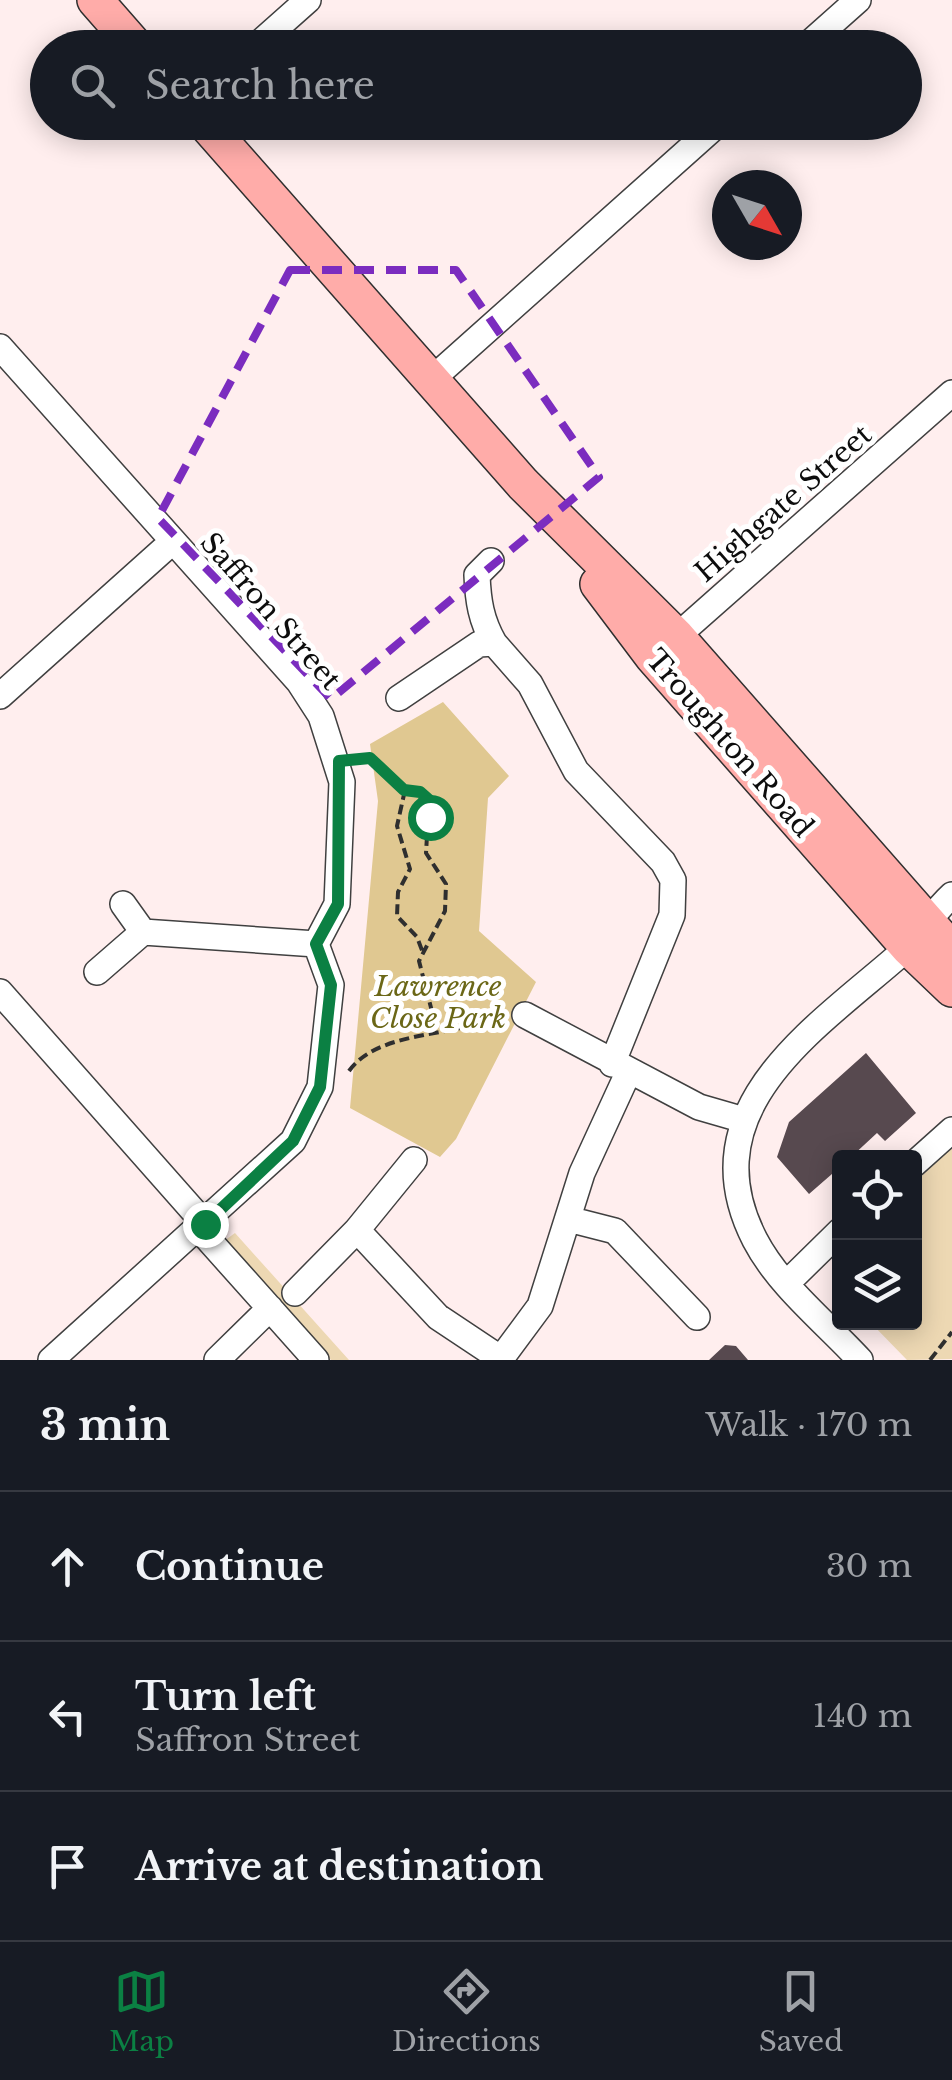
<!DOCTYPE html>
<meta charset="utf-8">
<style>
body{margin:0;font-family:"Libre Baskerville",serif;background:#20242c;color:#f1f3f6}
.controls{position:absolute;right:30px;bottom:30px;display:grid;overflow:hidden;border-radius:10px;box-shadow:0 5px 25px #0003}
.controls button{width:90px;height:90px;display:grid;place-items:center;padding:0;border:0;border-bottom:2px solid #363941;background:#171b24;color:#f1f3f6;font:50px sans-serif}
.compass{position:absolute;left:712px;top:170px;width:90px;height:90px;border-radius:50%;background:#171b24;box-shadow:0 5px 25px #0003;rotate:129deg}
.stop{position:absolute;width:30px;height:30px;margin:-22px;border:8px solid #0b8043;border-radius:50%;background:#fff}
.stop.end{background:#0b8043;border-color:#fff;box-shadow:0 2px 10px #0008}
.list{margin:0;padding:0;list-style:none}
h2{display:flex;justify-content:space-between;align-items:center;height:130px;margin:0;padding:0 40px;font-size:42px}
h2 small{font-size:32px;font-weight:400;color:#9ea1a6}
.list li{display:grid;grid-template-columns:65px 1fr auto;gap:30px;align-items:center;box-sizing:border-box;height:150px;padding:0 40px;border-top:2px solid #363941}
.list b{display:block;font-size:38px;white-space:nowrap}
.list p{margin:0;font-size:32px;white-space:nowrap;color:#9ea1a6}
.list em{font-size:32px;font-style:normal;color:#9ea1a6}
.icon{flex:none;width:55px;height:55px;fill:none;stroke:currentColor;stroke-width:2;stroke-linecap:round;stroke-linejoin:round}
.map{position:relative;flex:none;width:952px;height:1360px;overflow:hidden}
.search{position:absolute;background:#171b24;box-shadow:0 5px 25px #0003;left:30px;right:30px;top:30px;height:110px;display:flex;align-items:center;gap:25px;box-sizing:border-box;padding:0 35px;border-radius:55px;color:#9ea1a6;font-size:38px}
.sheet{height:580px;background:#171b24}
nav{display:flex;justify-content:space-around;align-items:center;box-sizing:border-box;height:140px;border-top:2px solid #363941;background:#171b24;font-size:28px;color:#9ea1a6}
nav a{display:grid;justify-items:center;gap:5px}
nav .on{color:#0b8043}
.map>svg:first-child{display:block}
.green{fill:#edd8b3}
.forest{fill:#e0c891}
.building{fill:#57494f}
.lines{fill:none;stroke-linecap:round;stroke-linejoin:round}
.street-casing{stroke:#404040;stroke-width:28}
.secondary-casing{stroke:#2f2f2f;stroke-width:38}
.path{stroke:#2f2f2f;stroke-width:4;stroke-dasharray:10 5;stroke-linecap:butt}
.street{stroke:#fff;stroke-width:25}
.secondary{stroke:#ffaca9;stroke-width:35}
.route{stroke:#0b8043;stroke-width:12}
.marked{fill:none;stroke:#7b2cbf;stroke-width:8;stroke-dasharray:20 12;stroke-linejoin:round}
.labels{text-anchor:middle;stroke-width:10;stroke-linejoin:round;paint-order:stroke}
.street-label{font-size:28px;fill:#0d0d0d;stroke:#fff}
.park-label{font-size:28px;font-style:italic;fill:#6b6717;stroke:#fff}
</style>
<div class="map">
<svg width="952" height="1360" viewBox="0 0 952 1360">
<rect width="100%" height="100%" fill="#fee"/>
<path class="green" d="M952,1148V1359L907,1360L871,1323L914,1322L915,1182Z
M235,1233L349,1360H331L224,1241Z"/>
<path class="forest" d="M443,702L509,776L488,798L479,931L536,982L456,1139L440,1157L350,1108L378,801L370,744Z"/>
<path class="building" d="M866,1053L916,1113L885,1141L877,1133L850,1158H840V1167L809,1194L777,1157L789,1122Z
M725,1345L736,1346L748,1360H709Z"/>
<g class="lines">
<g class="street-casing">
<path id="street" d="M254,48L308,0
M804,48L858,0
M0,347L299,682L321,716L342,782L337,904L316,944L331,985L320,1087L293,1141L51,1360
M431,380L720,122
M491,561L477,575C478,601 481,620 494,643
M667,645L952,393
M0,696L172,542
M399,698L479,644L494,643L530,684L576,771L663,862L673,880L672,915L612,1064
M143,932L316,944
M97,972L143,932L123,904
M0,992L205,1224
M525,1015L699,1107L744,1120
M914,1164L952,1130
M568,1219L615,1231L697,1317
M199,1229L316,1360
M357,1230L438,1317L501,1359
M786,1284L840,1231
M295,1293L357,1230L414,1160
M217,1360L270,1308
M500,1360L540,1306L582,1173L628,1073
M860,1360C825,1322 779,1286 755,1240C688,1110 812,1031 897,957C918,939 931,914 952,895"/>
</g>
<g class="secondary-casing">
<path id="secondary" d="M95,0L137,48
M204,122L523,484L677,637L952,950
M598,584L653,657L908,947L952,989"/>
</g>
<path class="path" d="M360,759L369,758L405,790L420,792L429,801L426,853L446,884L445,911L419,961L437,1031
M405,790L397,826L410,869L398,892L397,916L417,937L423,953
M349,1071C371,1040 422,1036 456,1029C471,1026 486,1017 500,1012
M930,1360L952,1332"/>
<use href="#street" class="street"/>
<use href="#secondary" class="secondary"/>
</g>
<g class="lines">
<path class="route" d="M205,1224L293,1141L320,1087L331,985L316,944L338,904L339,761L370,758L404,790L420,792L429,800L430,817"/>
</g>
<path class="marked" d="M290,270H456L599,477L331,699L158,518Z"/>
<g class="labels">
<g class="street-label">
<text transform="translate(783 503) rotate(-41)" y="10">Highgate Street</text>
<text transform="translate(271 611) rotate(49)" y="10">Saffron Street</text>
<text transform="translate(730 743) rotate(49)" y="10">Troughton Road</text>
</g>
<g class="park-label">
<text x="438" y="996">Lawrence<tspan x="438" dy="32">Close Park</tspan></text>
</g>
</g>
</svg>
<div class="controls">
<button><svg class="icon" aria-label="locate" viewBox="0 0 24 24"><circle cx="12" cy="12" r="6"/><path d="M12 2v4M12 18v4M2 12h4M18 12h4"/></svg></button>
<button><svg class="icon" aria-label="layers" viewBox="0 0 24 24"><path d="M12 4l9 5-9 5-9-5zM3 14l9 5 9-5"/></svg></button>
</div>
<svg class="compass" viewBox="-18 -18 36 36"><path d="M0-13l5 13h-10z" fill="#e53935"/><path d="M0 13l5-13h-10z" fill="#9ea1a6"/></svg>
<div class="stop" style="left:430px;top:817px"></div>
<div class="stop end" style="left:205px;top:1224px"></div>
<div class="search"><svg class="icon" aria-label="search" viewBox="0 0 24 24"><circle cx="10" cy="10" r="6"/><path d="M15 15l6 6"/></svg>Search here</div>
</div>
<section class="sheet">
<h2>3 min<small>Walk · 170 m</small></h2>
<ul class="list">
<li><svg class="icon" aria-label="ahead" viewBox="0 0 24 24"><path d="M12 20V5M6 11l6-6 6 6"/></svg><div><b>Continue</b></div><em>30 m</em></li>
<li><svg class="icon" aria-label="left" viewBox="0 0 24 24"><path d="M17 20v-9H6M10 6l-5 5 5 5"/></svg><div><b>Turn left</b><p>Saffron Street</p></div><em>140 m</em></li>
<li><svg class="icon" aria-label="arrive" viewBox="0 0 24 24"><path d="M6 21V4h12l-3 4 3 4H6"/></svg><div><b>Arrive at destination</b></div></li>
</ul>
</section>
<nav>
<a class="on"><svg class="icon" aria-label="map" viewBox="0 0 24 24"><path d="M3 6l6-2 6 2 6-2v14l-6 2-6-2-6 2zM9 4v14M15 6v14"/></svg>Map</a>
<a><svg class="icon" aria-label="directions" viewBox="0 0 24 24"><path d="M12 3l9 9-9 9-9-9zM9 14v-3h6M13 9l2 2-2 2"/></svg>Directions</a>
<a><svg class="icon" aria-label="saved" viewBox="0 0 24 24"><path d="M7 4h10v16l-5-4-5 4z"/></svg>Saved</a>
</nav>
